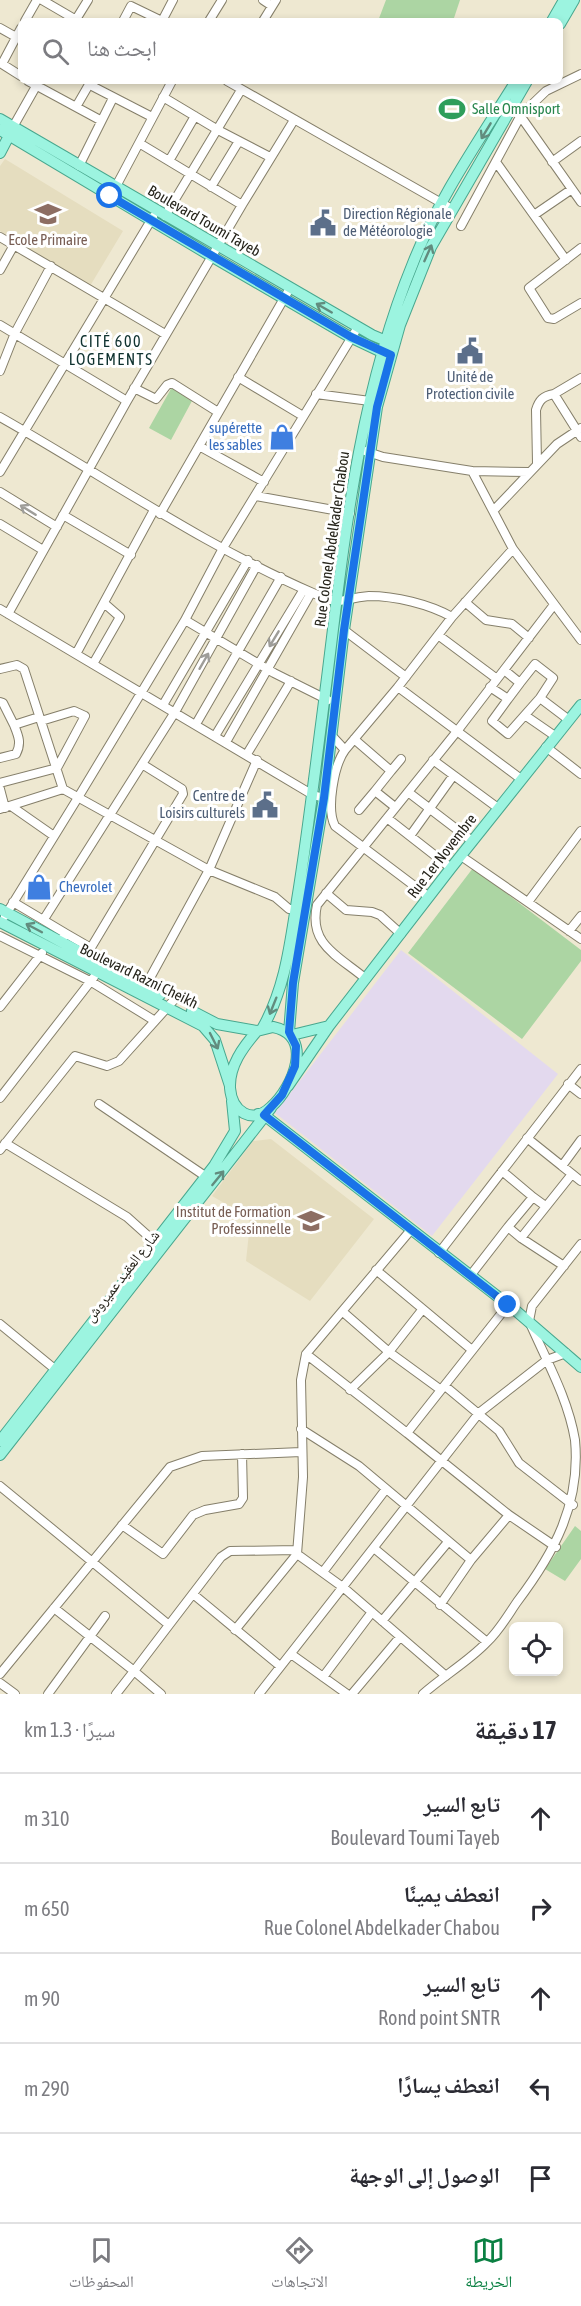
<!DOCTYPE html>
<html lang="ar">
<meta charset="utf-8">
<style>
body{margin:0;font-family:"Asap Condensed","Noto Naskh Arabic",sans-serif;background:#f7f7f7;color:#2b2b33;direction:rtl}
.controls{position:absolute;right:18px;bottom:18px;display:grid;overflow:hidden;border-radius:9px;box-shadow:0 3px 9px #0003}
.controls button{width:54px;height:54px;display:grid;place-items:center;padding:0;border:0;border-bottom:2px solid #e1e1e2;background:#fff;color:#2b2b33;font:30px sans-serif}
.stop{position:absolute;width:18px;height:18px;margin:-14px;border:4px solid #1a73e8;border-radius:50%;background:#fff}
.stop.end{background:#1a73e8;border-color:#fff;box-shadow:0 2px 6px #0008}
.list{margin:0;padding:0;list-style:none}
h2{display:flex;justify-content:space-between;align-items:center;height:78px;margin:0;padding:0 24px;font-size:26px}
h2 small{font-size:20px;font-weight:400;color:#7c7c81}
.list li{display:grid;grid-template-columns:39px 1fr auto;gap:18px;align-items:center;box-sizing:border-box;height:90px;padding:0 24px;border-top:2px solid #e1e1e2}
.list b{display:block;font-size:22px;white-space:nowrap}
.list p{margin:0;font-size:20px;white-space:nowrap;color:#7c7c81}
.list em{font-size:20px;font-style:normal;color:#7c7c81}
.icon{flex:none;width:33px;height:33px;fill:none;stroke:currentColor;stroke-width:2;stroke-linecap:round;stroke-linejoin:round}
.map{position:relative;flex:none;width:581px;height:1694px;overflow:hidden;direction:ltr}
.search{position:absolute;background:#fff;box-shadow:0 3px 9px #0003;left:18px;right:18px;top:18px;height:66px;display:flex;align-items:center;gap:15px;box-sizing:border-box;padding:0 21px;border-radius:9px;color:#7c7c81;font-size:22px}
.sheet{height:528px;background:#fff}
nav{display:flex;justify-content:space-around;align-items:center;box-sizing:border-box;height:84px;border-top:2px solid #e1e1e2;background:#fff;font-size:16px;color:#7c7c81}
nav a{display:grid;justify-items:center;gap:3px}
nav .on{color:#0b8043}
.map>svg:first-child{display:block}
.industrial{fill:#e3d9ee}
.built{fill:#e5ddbf}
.green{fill:#acd5a3}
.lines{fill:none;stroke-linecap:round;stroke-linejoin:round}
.minor-casing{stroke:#857f6a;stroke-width:10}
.major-casing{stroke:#48a78e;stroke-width:12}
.minor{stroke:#fff;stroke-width:8}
.major{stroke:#9cf4e0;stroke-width:10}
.oneway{stroke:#628c7e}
.oneway2{stroke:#9e9d99}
.route{stroke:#1a73e8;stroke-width:8}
.labels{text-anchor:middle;stroke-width:6;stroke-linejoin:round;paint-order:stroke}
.leisure-label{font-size:15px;fill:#27864d;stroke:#fff;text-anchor:start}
.service-label{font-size:15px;fill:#4e5e75;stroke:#fff;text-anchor:start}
.street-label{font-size:15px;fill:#27251c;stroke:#fff}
.education-label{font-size:15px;fill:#785e54;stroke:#fff}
.shop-label{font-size:15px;fill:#366cbe;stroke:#fff;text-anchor:end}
.neighbourhood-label{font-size:16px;letter-spacing:1.5px;fill:#0f322f;stroke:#fff}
</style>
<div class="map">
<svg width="581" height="1694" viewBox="0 0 581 1694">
<rect width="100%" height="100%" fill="#eee8d1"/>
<path class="industrial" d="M401,950L558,1074L432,1236L275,1113Z"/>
<path class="built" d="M5,159L123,231L90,286L0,231V166Z
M271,1139L374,1219L310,1301L246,1261L250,1223L247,1216L212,1196L253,1141Z"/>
<path class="green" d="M386,0H460L453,21H378Z
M172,387L193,399L171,440L149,428Z
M473,868L581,950V961L522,1039L408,953Z
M575,1526L581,1531V1559L565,1581L545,1569Z"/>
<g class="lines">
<g class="minor-casing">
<path id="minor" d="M42,0L78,21
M263,0L272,6
M25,21L37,0
M75,21L88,0
M123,21L131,6L162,21
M162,21L173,0
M209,21L222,0
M263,21L276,0
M0,28L16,37
M21,28L2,64L21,76
M28,81L76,107L91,81
M227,81L452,209
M90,85L152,117
M163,97L218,130L270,157
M76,107L100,120
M519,114L581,202
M13,127L39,81
M169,161L195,116
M496,162L566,260
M552,162L581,141
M79,166L113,98
M211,187L239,141
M113,192L172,81
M242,205L294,120
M534,215L572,189
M165,216L241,90
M461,226L521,115L546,91L581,74
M0,237L165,334
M581,248L529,288L548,318L554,319L581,303
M0,270L14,245
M0,325L127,401
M0,371L15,333L51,266
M238,377L303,416
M581,378L554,394L581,437
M134,388L156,399L167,385L172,383L218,412
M316,394L370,401
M0,417C104,476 203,545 313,593C346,608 339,598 369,596C395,596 429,604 452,617L513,549
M199,446L264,482
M365,451L383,457L472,471L513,549L581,640
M537,463L536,410C539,400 543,396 554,394
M472,471L529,472
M0,472L153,217
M0,492L57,527
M256,496L350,513
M494,510L557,444L581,428
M160,514L290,288
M63,515L131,555
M0,524L43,550
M465,602L486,620L512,624L529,638
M0,609L313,795L324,798
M8,614L127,401L242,205L139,143
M185,620L274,673L328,700
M344,630L406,677
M438,635L497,679
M76,654L154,510
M93,664L120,617L104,603
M0,669L17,665L24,669L63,789
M398,687L521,779
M490,687L508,699L492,721L508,734L540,698L553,678L535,664L520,683L504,670
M540,698L569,720
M508,699L520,683
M0,702L3,703L14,725L39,717
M163,705L248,560
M526,716L555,736
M196,724L281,577
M215,736L304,589
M332,736L345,750L398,687L452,617
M354,739L391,771L375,791L395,807
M226,742L311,593
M546,747L581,774
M345,750C334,765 326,809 335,826L429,897
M247,754L291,681
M0,758L16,754C22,743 18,735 14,725
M433,760L498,808
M391,771L401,759
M0,783L57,768L85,716L74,711L41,721
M0,789L5,808
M408,792L472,841
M11,806L54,836
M0,809L63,789L209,870L275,897L289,909H295
M359,810L375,791
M387,818L410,836L453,776
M410,836L451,868
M461,856L581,939
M326,893L346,910L372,912L380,915L401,934
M13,902L65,933L61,942
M528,902L581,831
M5,916L79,796L185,620L223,548L358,327
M44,919L175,712L257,565
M569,931L581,916
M65,933L91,948
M0,936L90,981L155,1021
M86,956L183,794L182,789L142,764
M366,979C339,956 308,945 317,905L458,730L553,606
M145,987L209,870L257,760
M0,1007L42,953
M568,1084L581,1094
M0,1098L94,977
M99,1104L205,1176
M527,1138L562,1166L581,1140
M5,1143L127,1217L156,1243
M0,1150L75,1056L107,1066L119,1061L173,1001
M562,1166L581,1181
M502,1171L533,1197
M544,1205L533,1197L508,1227L521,1238L572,1174
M410,1231L306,1354L301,1380L303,1477L297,1554L344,1588L446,1676
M521,1238L564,1266
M439,1253L581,1069
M376,1270L472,1350
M470,1276L508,1227
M508,1305L407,1433L509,1515
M343,1312L389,1352L441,1390
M0,1324L56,1370
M306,1354L407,1433
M445,1386L499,1431L519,1463L573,1505
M350,1390L389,1352L422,1310
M301,1429L359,1466L471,1560L509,1515L556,1547
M0,1486L169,1625L221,1557L230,1551L297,1550
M122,1525L163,1554L193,1515L205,1510L239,1504L243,1498L242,1454
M375,1549L487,1642
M323,1572L386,1489
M193,1594L280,1666
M440,1605L471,1560
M54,1608L134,1671L116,1694
M382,1621L448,1542
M235,1630L297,1554
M291,1654L347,1694
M0,1674L170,1467L202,1456L301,1452
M323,1677L372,1612
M0,1683L15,1694
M48,1694L105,1616
M161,1694L134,1671L169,1625
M259,1694L479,1413L547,1360L566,1353
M352,1694L400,1637
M423,1694C443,1676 468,1662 487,1642C499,1631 508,1615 517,1602C554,1553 581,1504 575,1440C568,1398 546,1360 529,1321L532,1306L581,1244"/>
</g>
<g class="major-casing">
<path id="major" d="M552,21L564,0
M560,24L574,0
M0,119L372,335L391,343
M0,130L211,256L350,337L386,354
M0,153L12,130
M0,909L160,995
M0,922L203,1026L215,1040L230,1086
M192,1011L217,1024L257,1031
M273,1027C315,1035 293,1088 271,1107C252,1125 232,1112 230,1088C229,1066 243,1047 257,1031Z
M262,1029C285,989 290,944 297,900C307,839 314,778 322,717C342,565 354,406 413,263C438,199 480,139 516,81
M289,1032L293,983L324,798L344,630L377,407L400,325L431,247L527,81
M292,1035L329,1026
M288,1086L329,1026L451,868L581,705
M258,1114L264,1115L515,1310L581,1367
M0,1441L214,1166L235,1131L232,1101
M0,1455L271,1108"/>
</g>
<use href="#minor" class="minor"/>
<use href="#major" class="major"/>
</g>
<defs><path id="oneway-shaft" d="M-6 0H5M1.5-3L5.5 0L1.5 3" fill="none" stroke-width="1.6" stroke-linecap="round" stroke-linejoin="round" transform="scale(1.5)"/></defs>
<g class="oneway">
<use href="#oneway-shaft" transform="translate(486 131) rotate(121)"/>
<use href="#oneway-shaft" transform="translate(428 253) rotate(-66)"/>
<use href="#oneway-shaft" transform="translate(324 308) rotate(-150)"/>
<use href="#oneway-shaft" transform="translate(34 928) rotate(-152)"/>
<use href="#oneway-shaft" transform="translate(273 1006) rotate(112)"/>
<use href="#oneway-shaft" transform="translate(214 1041) rotate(63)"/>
<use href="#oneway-shaft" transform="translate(218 1178) rotate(-51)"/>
</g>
<g class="oneway2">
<use href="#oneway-shaft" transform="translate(28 510) rotate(-148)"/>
<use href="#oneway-shaft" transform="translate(274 639) rotate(121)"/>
<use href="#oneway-shaft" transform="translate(204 661) rotate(-60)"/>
</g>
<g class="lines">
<path class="route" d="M110,196L351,337L391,355L377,407L344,630L324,798L293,983L289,1032L296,1046L295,1066L282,1095L264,1115L508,1305"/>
</g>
<defs>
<g id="stadium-bare" transform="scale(2.07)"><path d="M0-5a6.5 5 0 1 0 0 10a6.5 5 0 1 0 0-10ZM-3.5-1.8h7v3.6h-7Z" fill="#2e9e5b" stroke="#fff" stroke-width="2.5" paint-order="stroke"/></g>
<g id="school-bare" transform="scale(2.07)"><path d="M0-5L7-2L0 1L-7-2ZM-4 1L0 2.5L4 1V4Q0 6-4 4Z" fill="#8d6e63" stroke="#fff" stroke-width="2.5" paint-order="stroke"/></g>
<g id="civic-bare" transform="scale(2.07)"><path d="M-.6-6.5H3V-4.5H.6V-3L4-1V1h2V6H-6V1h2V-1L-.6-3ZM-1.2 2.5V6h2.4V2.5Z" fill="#5c6f8a" stroke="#fff" stroke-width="2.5" paint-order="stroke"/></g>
<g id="shop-bare" transform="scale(2.07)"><path d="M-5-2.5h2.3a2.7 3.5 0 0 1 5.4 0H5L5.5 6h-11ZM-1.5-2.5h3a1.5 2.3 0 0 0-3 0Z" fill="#3f7fe0" stroke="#fff" stroke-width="2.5" paint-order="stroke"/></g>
<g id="university-bare" transform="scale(2.07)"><path d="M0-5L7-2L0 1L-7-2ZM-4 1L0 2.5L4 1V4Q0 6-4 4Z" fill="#8d6e63" stroke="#fff" stroke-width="2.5" paint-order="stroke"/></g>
</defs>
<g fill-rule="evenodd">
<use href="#stadium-bare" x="452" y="109"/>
<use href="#school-bare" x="48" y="214"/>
<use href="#civic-bare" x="323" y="223"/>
<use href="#civic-bare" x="470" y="351"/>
<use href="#shop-bare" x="282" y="437"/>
<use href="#civic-bare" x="265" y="805"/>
<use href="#shop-bare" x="39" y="887"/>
<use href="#university-bare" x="311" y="1221"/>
</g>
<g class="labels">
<g class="leisure-label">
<text x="472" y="114">Salle Omnisport</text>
</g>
<g class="service-label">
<text x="343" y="219">Direction Régionale<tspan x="343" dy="17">de Météorologie</tspan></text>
<text x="470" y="382" text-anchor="middle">Unité de<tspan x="470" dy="17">Protection civile</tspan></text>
<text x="245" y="801" text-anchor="end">Centre de<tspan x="245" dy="17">Loisirs culturels</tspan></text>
</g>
<g class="street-label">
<text transform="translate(204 221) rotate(30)" y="5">Boulevard Toumi Tayeb</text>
<text transform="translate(332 539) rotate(-82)" y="5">Rue Colonel Abdelkader Chabou</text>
<text transform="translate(442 856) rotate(-52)" y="5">Rue 1er Novembre</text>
<text transform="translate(139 976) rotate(26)" y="5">Boulevard Razni Cheikh</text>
<text transform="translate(122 1276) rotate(-52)" y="5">شارع العقيد عميروش</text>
</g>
<g class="education-label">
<text x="48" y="245">Ecole Primaire</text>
<text x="291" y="1217" text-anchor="end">Institut de Formation<tspan x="291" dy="17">Professinnelle</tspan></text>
</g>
<g class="shop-label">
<text x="262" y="433">supérette<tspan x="262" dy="17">les sables</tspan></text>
<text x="59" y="892" text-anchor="start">Chevrolet</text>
</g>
<g class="neighbourhood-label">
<text x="111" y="347">CITÉ 600<tspan x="111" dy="18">LOGEMENTS</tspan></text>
</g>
</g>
</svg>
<div class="controls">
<button><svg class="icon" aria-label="locate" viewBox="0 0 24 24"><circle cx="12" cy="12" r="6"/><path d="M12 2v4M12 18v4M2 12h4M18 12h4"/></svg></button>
</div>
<div class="stop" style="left:110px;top:196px"></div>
<div class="stop end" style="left:508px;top:1305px"></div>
<div class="search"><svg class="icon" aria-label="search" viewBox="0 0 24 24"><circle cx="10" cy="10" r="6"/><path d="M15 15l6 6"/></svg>ابحث هنا</div>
</div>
<section class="sheet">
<h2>17 دقيقة<small>سيرًا · 1.3 km</small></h2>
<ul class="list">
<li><svg class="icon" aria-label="ahead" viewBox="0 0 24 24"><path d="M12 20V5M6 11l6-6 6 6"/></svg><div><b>تابع السير</b><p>Boulevard Toumi Tayeb</p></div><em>310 m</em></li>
<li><svg class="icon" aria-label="right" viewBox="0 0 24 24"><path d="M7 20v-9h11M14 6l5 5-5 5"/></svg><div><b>انعطف يمينًا</b><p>Rue Colonel Abdelkader Chabou</p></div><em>650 m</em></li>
<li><svg class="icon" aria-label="ahead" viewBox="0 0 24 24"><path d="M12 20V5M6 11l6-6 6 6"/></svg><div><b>تابع السير</b><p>Rond point SNTR</p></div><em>90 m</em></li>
<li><svg class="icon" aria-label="left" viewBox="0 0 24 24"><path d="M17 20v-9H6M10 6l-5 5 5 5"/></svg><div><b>انعطف يسارًا</b></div><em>290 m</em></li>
<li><svg class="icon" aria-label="arrive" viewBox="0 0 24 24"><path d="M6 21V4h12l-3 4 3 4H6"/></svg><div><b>الوصول إلى الوجهة</b></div></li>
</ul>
</section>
<nav>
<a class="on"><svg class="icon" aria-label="map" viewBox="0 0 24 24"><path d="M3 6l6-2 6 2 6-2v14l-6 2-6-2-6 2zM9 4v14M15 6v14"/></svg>الخريطة</a>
<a><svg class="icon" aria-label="directions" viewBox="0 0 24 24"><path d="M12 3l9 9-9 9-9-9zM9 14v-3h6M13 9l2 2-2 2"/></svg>الاتجاهات</a>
<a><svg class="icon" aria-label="saved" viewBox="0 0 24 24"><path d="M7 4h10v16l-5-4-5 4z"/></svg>المحفوظات</a>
</nav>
